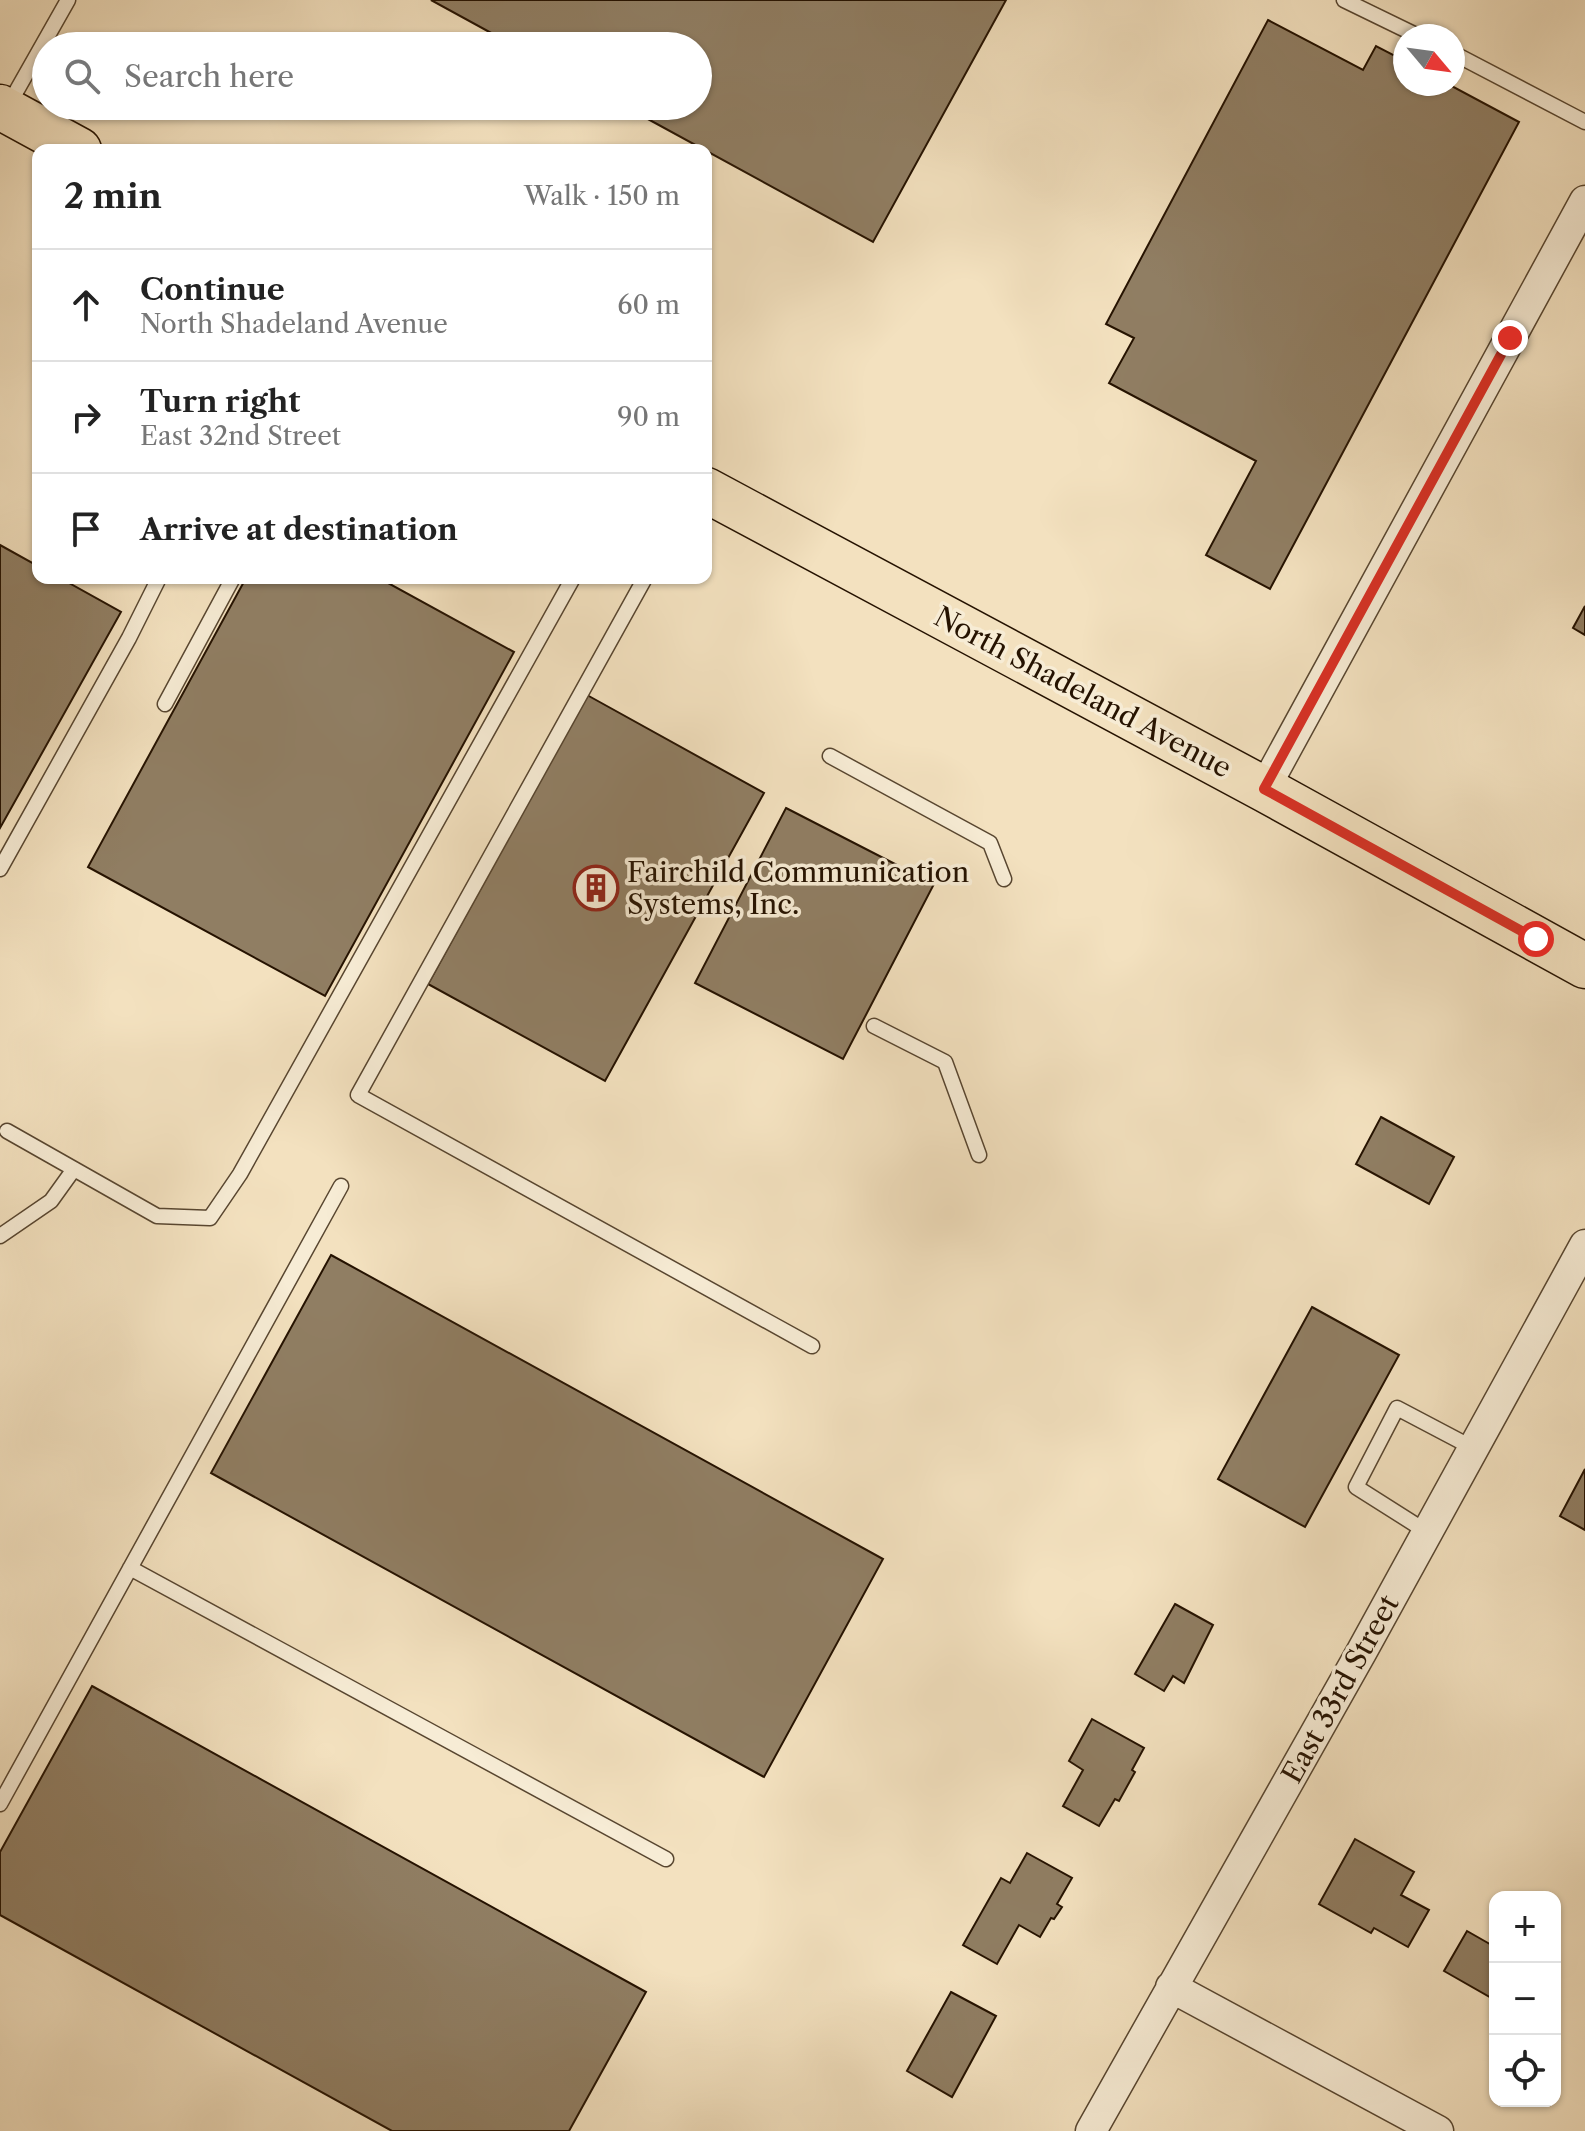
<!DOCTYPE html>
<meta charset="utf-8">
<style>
body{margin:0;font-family:"Libre Caslon Text",serif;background:#f6f6f6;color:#222}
.controls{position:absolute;right:24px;bottom:24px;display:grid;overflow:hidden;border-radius:16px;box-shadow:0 2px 6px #0004}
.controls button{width:72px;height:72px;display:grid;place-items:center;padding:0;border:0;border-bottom:2px solid #e0e0e0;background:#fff;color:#222;font:40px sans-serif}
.compass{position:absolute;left:1393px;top:24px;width:72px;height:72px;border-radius:50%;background:#fff;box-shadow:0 2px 6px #0004;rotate:119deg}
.stop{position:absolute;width:24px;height:24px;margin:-18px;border:6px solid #d93025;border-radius:50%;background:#fff}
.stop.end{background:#d93025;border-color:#fff;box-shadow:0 2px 8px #0008}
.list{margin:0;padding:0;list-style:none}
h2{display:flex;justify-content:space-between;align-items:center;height:104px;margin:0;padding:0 32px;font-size:34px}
h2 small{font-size:26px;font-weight:400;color:#767676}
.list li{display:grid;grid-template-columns:52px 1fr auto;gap:24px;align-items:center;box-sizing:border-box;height:112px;padding:0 32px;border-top:2px solid #e0e0e0}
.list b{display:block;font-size:30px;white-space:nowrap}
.list p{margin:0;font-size:26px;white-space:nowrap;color:#767676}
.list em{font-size:26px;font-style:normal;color:#767676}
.icon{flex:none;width:44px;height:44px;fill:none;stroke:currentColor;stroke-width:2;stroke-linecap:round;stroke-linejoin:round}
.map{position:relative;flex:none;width:1585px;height:2131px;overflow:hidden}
.search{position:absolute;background:#fff;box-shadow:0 2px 6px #0004;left:32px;top:32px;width:680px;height:88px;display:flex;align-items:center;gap:20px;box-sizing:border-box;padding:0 28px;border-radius:44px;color:#767676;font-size:30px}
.panel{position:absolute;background:#fff;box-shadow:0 2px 6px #0004;left:32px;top:144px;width:680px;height:440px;border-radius:16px}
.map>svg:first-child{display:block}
.building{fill:#907e63;stroke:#251200;stroke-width:2}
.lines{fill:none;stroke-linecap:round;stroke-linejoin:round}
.lane-casing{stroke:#584630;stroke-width:17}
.street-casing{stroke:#584630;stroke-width:33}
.primary-casing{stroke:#251200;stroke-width:47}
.lane{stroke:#f7ecd5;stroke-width:14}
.street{stroke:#f7ecd5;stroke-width:30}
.primary{stroke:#f3e1bf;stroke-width:44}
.route{stroke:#d93025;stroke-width:10}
.labels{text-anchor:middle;stroke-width:7;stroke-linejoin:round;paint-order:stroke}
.street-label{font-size:28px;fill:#251200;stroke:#f7ecd5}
.poi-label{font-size:28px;fill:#251200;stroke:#f7ecd5;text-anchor:start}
</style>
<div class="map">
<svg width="1585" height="2131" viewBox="0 0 1585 2131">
<rect width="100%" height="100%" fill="#f3e1bf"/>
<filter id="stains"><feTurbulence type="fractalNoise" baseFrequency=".0025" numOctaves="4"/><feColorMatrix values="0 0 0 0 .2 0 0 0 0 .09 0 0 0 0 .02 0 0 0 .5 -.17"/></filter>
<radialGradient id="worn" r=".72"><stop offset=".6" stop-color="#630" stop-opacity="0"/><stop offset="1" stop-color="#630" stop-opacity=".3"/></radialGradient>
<path class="building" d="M431,0H1006L873,242L624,106H698V46H515Z
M1268,20L1363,70L1376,46L1405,61V84H1448L1519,122L1270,589L1206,555L1256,461L1109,383L1134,338L1106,324Z
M0,545L38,566V578H60L121,612L0,828Z
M246,578H379L514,652L325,996L88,867Z
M1585,606V635L1573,628Z
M587,695L764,793L605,1081L428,984Z
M786,808L934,884L843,1059L695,983Z
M1381,1117L1454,1157L1429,1204L1356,1164Z
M331,1255L883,1559L764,1777L211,1473Z
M1312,1307L1399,1355L1305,1527L1218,1479Z
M1585,1469V1530L1560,1516Z
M1175,1604L1213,1625L1184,1683L1173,1676L1164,1691L1135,1674Z
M92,1686L646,1992L569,2131H392L0,1915V1852Z
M1092,1719L1144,1748L1132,1770L1135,1772L1119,1801L1115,1799L1099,1826L1063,1806L1083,1770L1069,1761Z
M1355,1839L1414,1872L1401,1895L1429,1910L1408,1947L1374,1928L1371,1933L1319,1904Z
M1027,1853L1072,1878L1057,1904L1062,1907L1054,1919L1051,1918L1040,1937L1019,1925L997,1964L963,1945L1001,1878L1010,1883Z
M1467,1931L1495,1947V2000L1444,1971Z
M951,1992L996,2016L952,2097L907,2071Z"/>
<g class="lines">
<g class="lane-casing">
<path id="lane" d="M1344,0L1418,36
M1453,53L1585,122
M8,106L68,0
M645,578L358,1095L812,1346
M165,704L233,578
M830,756L990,843L1004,879
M0,869L129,638L159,578
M874,1026L945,1062L979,1155
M7,1131L157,1216L210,1218L240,1174L573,578
M0,1236L51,1201L74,1169
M1427,1532L1356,1487L1397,1408L1473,1448
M130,1568L666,1859
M0,1804L341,1186"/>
</g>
<g class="street-casing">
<path id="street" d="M1264,789L1585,201
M1171,1987L1438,2131
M1091,2131L1362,1651L1585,1245"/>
</g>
<g class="primary-casing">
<path id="primary" d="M0,107L79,150
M706,490L1264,789L1585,966"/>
</g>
<use href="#lane" class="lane"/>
<use href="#street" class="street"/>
<use href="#primary" class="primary"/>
</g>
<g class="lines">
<path class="route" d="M1510,338L1264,789L1536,939"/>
</g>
<defs>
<g id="building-ring" transform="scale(2.3)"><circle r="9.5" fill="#f7ecd5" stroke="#8f2418" stroke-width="1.5"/><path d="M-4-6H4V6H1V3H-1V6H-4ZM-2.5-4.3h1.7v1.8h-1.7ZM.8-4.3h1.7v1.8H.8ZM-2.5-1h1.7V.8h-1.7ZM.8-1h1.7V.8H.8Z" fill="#8f2418"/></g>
</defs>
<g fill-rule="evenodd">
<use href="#building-ring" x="596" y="888"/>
</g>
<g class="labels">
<g class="street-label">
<text transform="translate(1083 692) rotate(28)" y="10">North Shadeland Avenue</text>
<text transform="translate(1340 1689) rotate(-61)" y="10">East 33rd Street</text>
</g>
<g class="poi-label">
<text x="627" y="882">Fairchild Communication<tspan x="627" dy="32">Systems, Inc.</tspan></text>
</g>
</g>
<rect width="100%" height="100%" filter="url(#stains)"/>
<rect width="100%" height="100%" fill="url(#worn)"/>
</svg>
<div class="controls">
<button>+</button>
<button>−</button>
<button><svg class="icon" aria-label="locate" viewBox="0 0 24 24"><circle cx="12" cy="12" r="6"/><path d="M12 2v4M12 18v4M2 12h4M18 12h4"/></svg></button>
</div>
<svg class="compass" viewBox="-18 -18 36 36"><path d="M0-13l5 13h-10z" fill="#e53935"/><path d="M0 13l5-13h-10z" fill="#767676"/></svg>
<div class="stop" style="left:1536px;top:939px"></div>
<div class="stop end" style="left:1510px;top:338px"></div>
<div class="search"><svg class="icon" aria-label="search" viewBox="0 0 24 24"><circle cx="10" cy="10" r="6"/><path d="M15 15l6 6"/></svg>Search here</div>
<section class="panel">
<h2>2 min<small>Walk · 150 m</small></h2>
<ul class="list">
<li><svg class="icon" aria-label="ahead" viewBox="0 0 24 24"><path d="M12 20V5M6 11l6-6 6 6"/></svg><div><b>Continue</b><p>North Shadeland Avenue</p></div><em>60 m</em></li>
<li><svg class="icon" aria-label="right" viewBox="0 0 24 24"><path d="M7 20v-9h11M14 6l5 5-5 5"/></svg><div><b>Turn right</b><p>East 32nd Street</p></div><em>90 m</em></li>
<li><svg class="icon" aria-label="arrive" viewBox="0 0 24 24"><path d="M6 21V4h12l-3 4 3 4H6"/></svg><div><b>Arrive at destination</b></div></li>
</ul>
</section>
</div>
